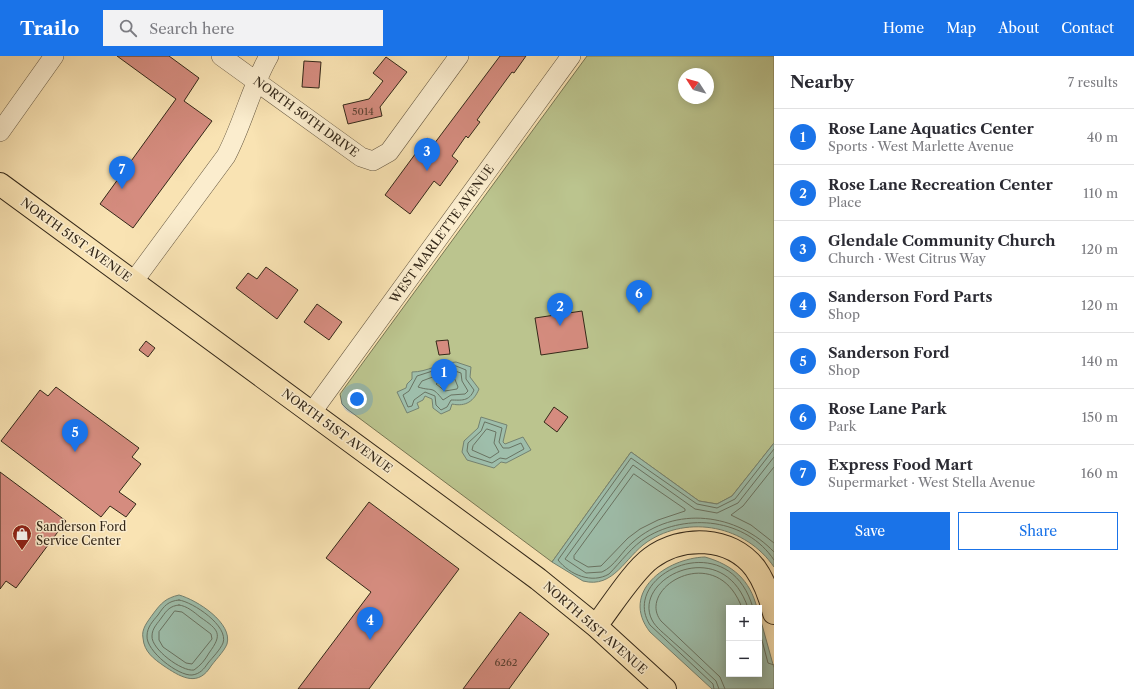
<!DOCTYPE html>
<meta charset="utf-8">
<style>
body{margin:0;font-family:"Libre Caslon Text",serif;background:#f2f2f3;color:#2b2b33}
.controls{position:absolute;right:12px;bottom:12px;display:grid;overflow:hidden;border-radius:0px;box-shadow:0 2px 10px #0003}
.controls button{width:36px;height:36px;display:grid;place-items:center;padding:0;border:0;border-bottom:1px solid #e1e1e2;background:#fff;color:#2b2b33;font:20px sans-serif}
.compass{position:absolute;left:678px;top:12px;width:36px;height:36px;border-radius:50%;background:#fff;box-shadow:0 2px 10px #0003;rotate:306deg}
.you{position:absolute;left:357px;top:343px;width:14px;height:14px;margin:-10px;border:3px solid #fff;border-radius:50%;background:#1a73e8;box-shadow:0 0 0 6px #1a73e833}
.badge{display:grid;place-items:center;width:26px;height:26px;border-radius:50%;background:#1a73e8;color:#fff;font-size:13px;font-weight:700}
.pin{position:absolute;translate:-50% -33px;filter:drop-shadow(0 1px 2px #0008)}
.pin::after{content:'';position:absolute;top:21px;width:14px;height:12px;background:inherit;clip-path:polygon(0 0,100% 0,50% 100%)}
.list{margin:0;padding:0;list-style:none}
h2{display:flex;justify-content:space-between;align-items:center;height:52px;margin:0;padding:0 16px;font-size:17px}
h2 small{font-size:13px;font-weight:400;color:#7c7c81}
.list li{display:grid;grid-template-columns:26px 1fr auto;gap:12px;align-items:center;box-sizing:border-box;height:56px;padding:0 16px;border-top:1px solid #e1e1e2}
.list b{display:block;font-size:15px;white-space:nowrap}
.list p{margin:0;font-size:13px;white-space:nowrap;color:#7c7c81}
.list em{font-size:13px;font-style:normal;color:#7c7c81}
.actions{display:flex;gap:8px;padding:12px 16px}
.actions a{flex:1;padding:9px 0;border:1px solid #1a73e8;border-radius:0px;text-align:center;font-size:14px;color:#1a73e8}
.actions .main{background:#1a73e8;color:#fff}
.icon{flex:none;width:22px;height:22px;fill:none;stroke:currentColor;stroke-width:2;stroke-linecap:round;stroke-linejoin:round}
.map{position:relative;flex:none;width:774px;height:633px;overflow:hidden}
header{display:flex;align-items:center;gap:24px;box-sizing:border-box;height:56px;padding:0 20px;background:#1a73e8;color:#fff}
header strong{font-size:19px}
nav{display:flex;gap:22px;margin-inline-start:auto;font-size:14px}
.search{width:280px;height:36px;background:#f2f2f3;display:flex;align-items:center;gap:10px;box-sizing:border-box;padding:0 14px;border-radius:0px;color:#7c7c81;font-size:15px}
main{display:flex}
aside{flex:1;background:#fff}
.map>svg:first-child{display:block}
.green{fill:#bbc48e;stroke:#787654;fill-rule:evenodd}
.water{fill:#9ebeab;stroke:#748271}
.lines{fill:none;stroke-linecap:round;stroke-linejoin:round}
.shore{stroke:#697362;stroke-width:1}
.building{fill:#d58c7f;stroke:#342819}
.minor-casing{stroke:#655740;stroke-width:20}
.major-casing{stroke:#342819;stroke-width:24}
.minor{stroke:#fbedce;stroke-width:19}
.major{stroke:#f9e3b3;stroke-width:22}
.labels{text-anchor:middle;stroke-width:3;stroke-linejoin:round;paint-order:stroke}
.number-label{font-size:10px;fill:#5c4132}
.street-label{font-size:12px;fill:#342819;stroke:#fbedce}
.poi-label{font-size:12px;fill:#342819;stroke:#fbedce;text-anchor:start}
</style>
<header>
<strong>Trailo</strong>
<div class="search"><svg class="icon" aria-label="search" viewBox="0 0 24 24"><circle cx="10" cy="10" r="6"/><path d="M15 15l6 6"/></svg>Search here</div>
<nav><a>Home</a><a>Map</a><a>About</a><a>Contact</a></nav>
</header>
<main>
<div class="map">
<svg width="774" height="633" viewBox="0 0 774 633">
<rect width="100%" height="100%" fill="#f9e3b3"/>
<filter id="stains"><feTurbulence type="fractalNoise" baseFrequency=".005" numOctaves="4"/><feColorMatrix values="0 0 0 0 .2 0 0 0 0 .09 0 0 0 0 .02 0 0 0 .5 -.17"/></filter>
<radialGradient id="worn" r=".72"><stop offset=".6" stop-color="#630" stop-opacity="0"/><stop offset="1" stop-color="#630" stop-opacity=".3"/></radialGradient>
<path class="green" d="M587,0H774V387L732,440L717,448L699,445L631,396L552,506L347,353L342,348L340,338ZM684,18H708V42H684Z"/>
<path class="water" d="M456,306L471,311L470,321L479,333C474,345 466,351 452,348L450,354L441,358L433,352L432,343L425,340L423,344L417,347L419,352L407,357L397,336L406,332L407,328L412,323V316C427,316 440,307 456,306Z
M481,361L507,369L503,386L505,388L523,381L531,394L506,407L501,406L494,412L467,404L462,396L464,385L478,372Z
M774,387V511C746,470 689,458 647,486C625,501 614,533 583,525L552,506L631,396L699,445L717,448L732,440Z
M705,501C733,509 750,524 757,552H729V618H759V558L774,612V633H712L650,576C619,536 667,502 705,501Z
M179,539C197,544 233,567 227,588C224,596 214,605 209,613C196,631 179,620 164,610C154,603 144,596 143,582C141,573 148,565 153,558C161,547 166,542 179,539Z"/>
<g class="lines">
<path class="shore" d="M456,310L466,314V323L474,334C469,346 461,344 451,344L447,351L441,354L436,349L435,340L425,336L414,344L412,350L408,351L403,339L409,335L417,320L445,311Z
M455,315L461,317L462,325L468,335L465,338L451,339L443,344C431,329 434,336 418,331L422,325L446,316Z
M454,321L458,331L457,333L445,335L436,328L441,324Z
M485,366L502,372L499,386L503,392H509L521,387L524,393L506,403L500,402L492,407L470,400L467,395L468,387L481,375Z
M487,373L496,376L494,387L499,396L490,402L472,394L473,390Z
M774,393L735,443L717,452L697,448L631,402L558,504C570,519 592,528 609,518C621,506 632,490 647,481C687,457 746,462 774,504
M774,401L738,447L717,457L695,453L633,409L565,503L586,517L602,516C615,510 622,495 633,486C675,449 737,457 774,496
M774,411L743,450L731,459L751,469L774,487
M634,418L685,453V455L658,464L640,473L628,482L601,510L588,511L574,503V500Z
M179,544C193,546 229,570 223,587C220,594 213,601 208,607C204,613 200,618 192,619C178,620 146,595 147,580C147,571 153,565 158,559C164,550 168,545 179,544Z
M179,549C187,550 194,556 200,561C219,574 223,578 209,597C205,604 201,609 194,614C182,616 151,593 152,580C152,572 158,567 162,561C167,554 170,550 179,549Z
M175,555L182,556L211,578L212,583L192,608L186,607L163,591L159,584V576Z
M759,573L768,607L774,609
M714,633L713,628L650,569C618,519 729,466 753,552
M719,633L716,625C701,611 686,597 671,584C665,578 656,572 652,564C631,523 723,476 748,552
M725,633L720,621L661,565C635,532 717,483 742,552"/>
</g>
<path class="building" d="M117,0H169L199,22L184,45L212,65L133,172L100,148L176,43Z
M500,0H526L514,17L512,16L477,64L480,66L468,82L466,80L452,100L458,105L440,130L434,125L410,158L385,139L427,82L434,88Z
M386,1L407,16L380,51L382,60L348,68L343,49L369,43L383,25L373,17Z
M304,5L321,6L319,32L302,31Z
M266,211L298,234L277,263L236,232L248,217L257,223Z
M317,248L342,266L329,284L304,266Z
M582,255L588,292L541,299L535,262Z
M448,284L450,298L439,299L436,285Z
M146,285L155,292L148,301L139,294Z
M56,331L139,392L132,401L141,408L119,436L136,448L126,461L110,450L101,461L1,385L40,334L48,340Z
M554,351L568,361L557,376L544,366Z
M0,416L66,465L16,532L6,525L0,533Z
M369,446L459,513L369,633H298L371,536L326,502Z
M520,556L549,578L509,633H463Z"/>
<g class="lines">
<g class="minor-casing">
<path id="minor" d="M221,0L361,101L373,105L389,96L459,0
M0,76L54,0
M133,226L226,100C243,68 251,31 269,0
M312,356L571,0"/>
</g>
<g class="major-casing">
<path id="major" d="M0,128L538,523L596,570L665,633
M596,570C610,552 633,515 651,502C682,479 730,480 755,512C765,526 770,541 774,557"/>
</g>
<use href="#minor" class="minor"/>
<use href="#major" class="major"/>
</g>
<defs>
<g id="shop-pin" transform="scale(1)"><path d="M0 17L-7.5 6A9.5 9.5 0 1 1 7.5 6Z" fill="#8f2418" stroke="#fbedce"/><path d="M-5-2.5h2.3a2.7 3.5 0 0 1 5.4 0H5L5.5 6h-11ZM-1.5-2.5h3a1.5 2.3 0 0 0-3 0Z" fill="#fff"/></g>
</defs>
<g fill-rule="evenodd">
<use href="#shop-pin" x="22" y="478"/>
</g>
<g class="labels">
<g class="number-label">
<text x="363" y="59">5014</text>
<text x="506" y="610">6262</text>
</g>
<g class="street-label">
<text transform="translate(306 61) rotate(36)" y="4">NORTH 50TH DRIVE</text>
<text transform="translate(442 178) rotate(-54)" y="4">WEST MARLETTE AVENUE</text>
<text transform="translate(76 184) rotate(36)" y="4">NORTH 51ST AVENUE</text>
<text transform="translate(337 375) rotate(36)" y="4">NORTH 51ST AVENUE</text>
<text transform="translate(595 572) rotate(41)" y="4">NORTH 51ST AVENUE</text>
</g>
<g class="poi-label">
<text x="36" y="475">Sanderson Ford<tspan x="36" dy="14">Service Center</tspan></text>
</g>
</g>
<rect width="100%" height="100%" filter="url(#stains)"/>
<rect width="100%" height="100%" fill="url(#worn)"/>
</svg>
<div class="controls">
<button>+</button>
<button>−</button>
</div>
<svg class="compass" viewBox="-18 -18 36 36"><path d="M0-13l5 13h-10z" fill="#e53935"/><path d="M0 13l5-13h-10z" fill="#7c7c81"/></svg>
<div class="you"></div>
<div class="pin badge" style="left:444px;top:336px">1</div>
<div class="pin badge" style="left:560px;top:270px">2</div>
<div class="pin badge" style="left:427px;top:115px">3</div>
<div class="pin badge" style="left:370px;top:584px">4</div>
<div class="pin badge" style="left:75px;top:396px">5</div>
<div class="pin badge" style="left:639px;top:257px">6</div>
<div class="pin badge" style="left:122px;top:133px">7</div>
</div>
<aside>
<h2>Nearby<small>7 results</small></h2>
<ul class="list">
<li><span class="badge">1</span><div><b>Rose Lane Aquatics Center</b><p>Sports · West Marlette Avenue</p></div><em>40 m</em></li>
<li><span class="badge">2</span><div><b>Rose Lane Recreation Center</b><p>Place</p></div><em>110 m</em></li>
<li><span class="badge">3</span><div><b>Glendale Community Church</b><p>Church · West Citrus Way</p></div><em>120 m</em></li>
<li><span class="badge">4</span><div><b>Sanderson Ford Parts</b><p>Shop</p></div><em>120 m</em></li>
<li><span class="badge">5</span><div><b>Sanderson Ford</b><p>Shop</p></div><em>140 m</em></li>
<li><span class="badge">6</span><div><b>Rose Lane Park</b><p>Park</p></div><em>150 m</em></li>
<li><span class="badge">7</span><div><b>Express Food Mart</b><p>Supermarket · West Stella Avenue</p></div><em>160 m</em></li>
</ul>
<div class="actions"><a class="main">Save</a><a>Share</a></div>
</aside>
</main>
